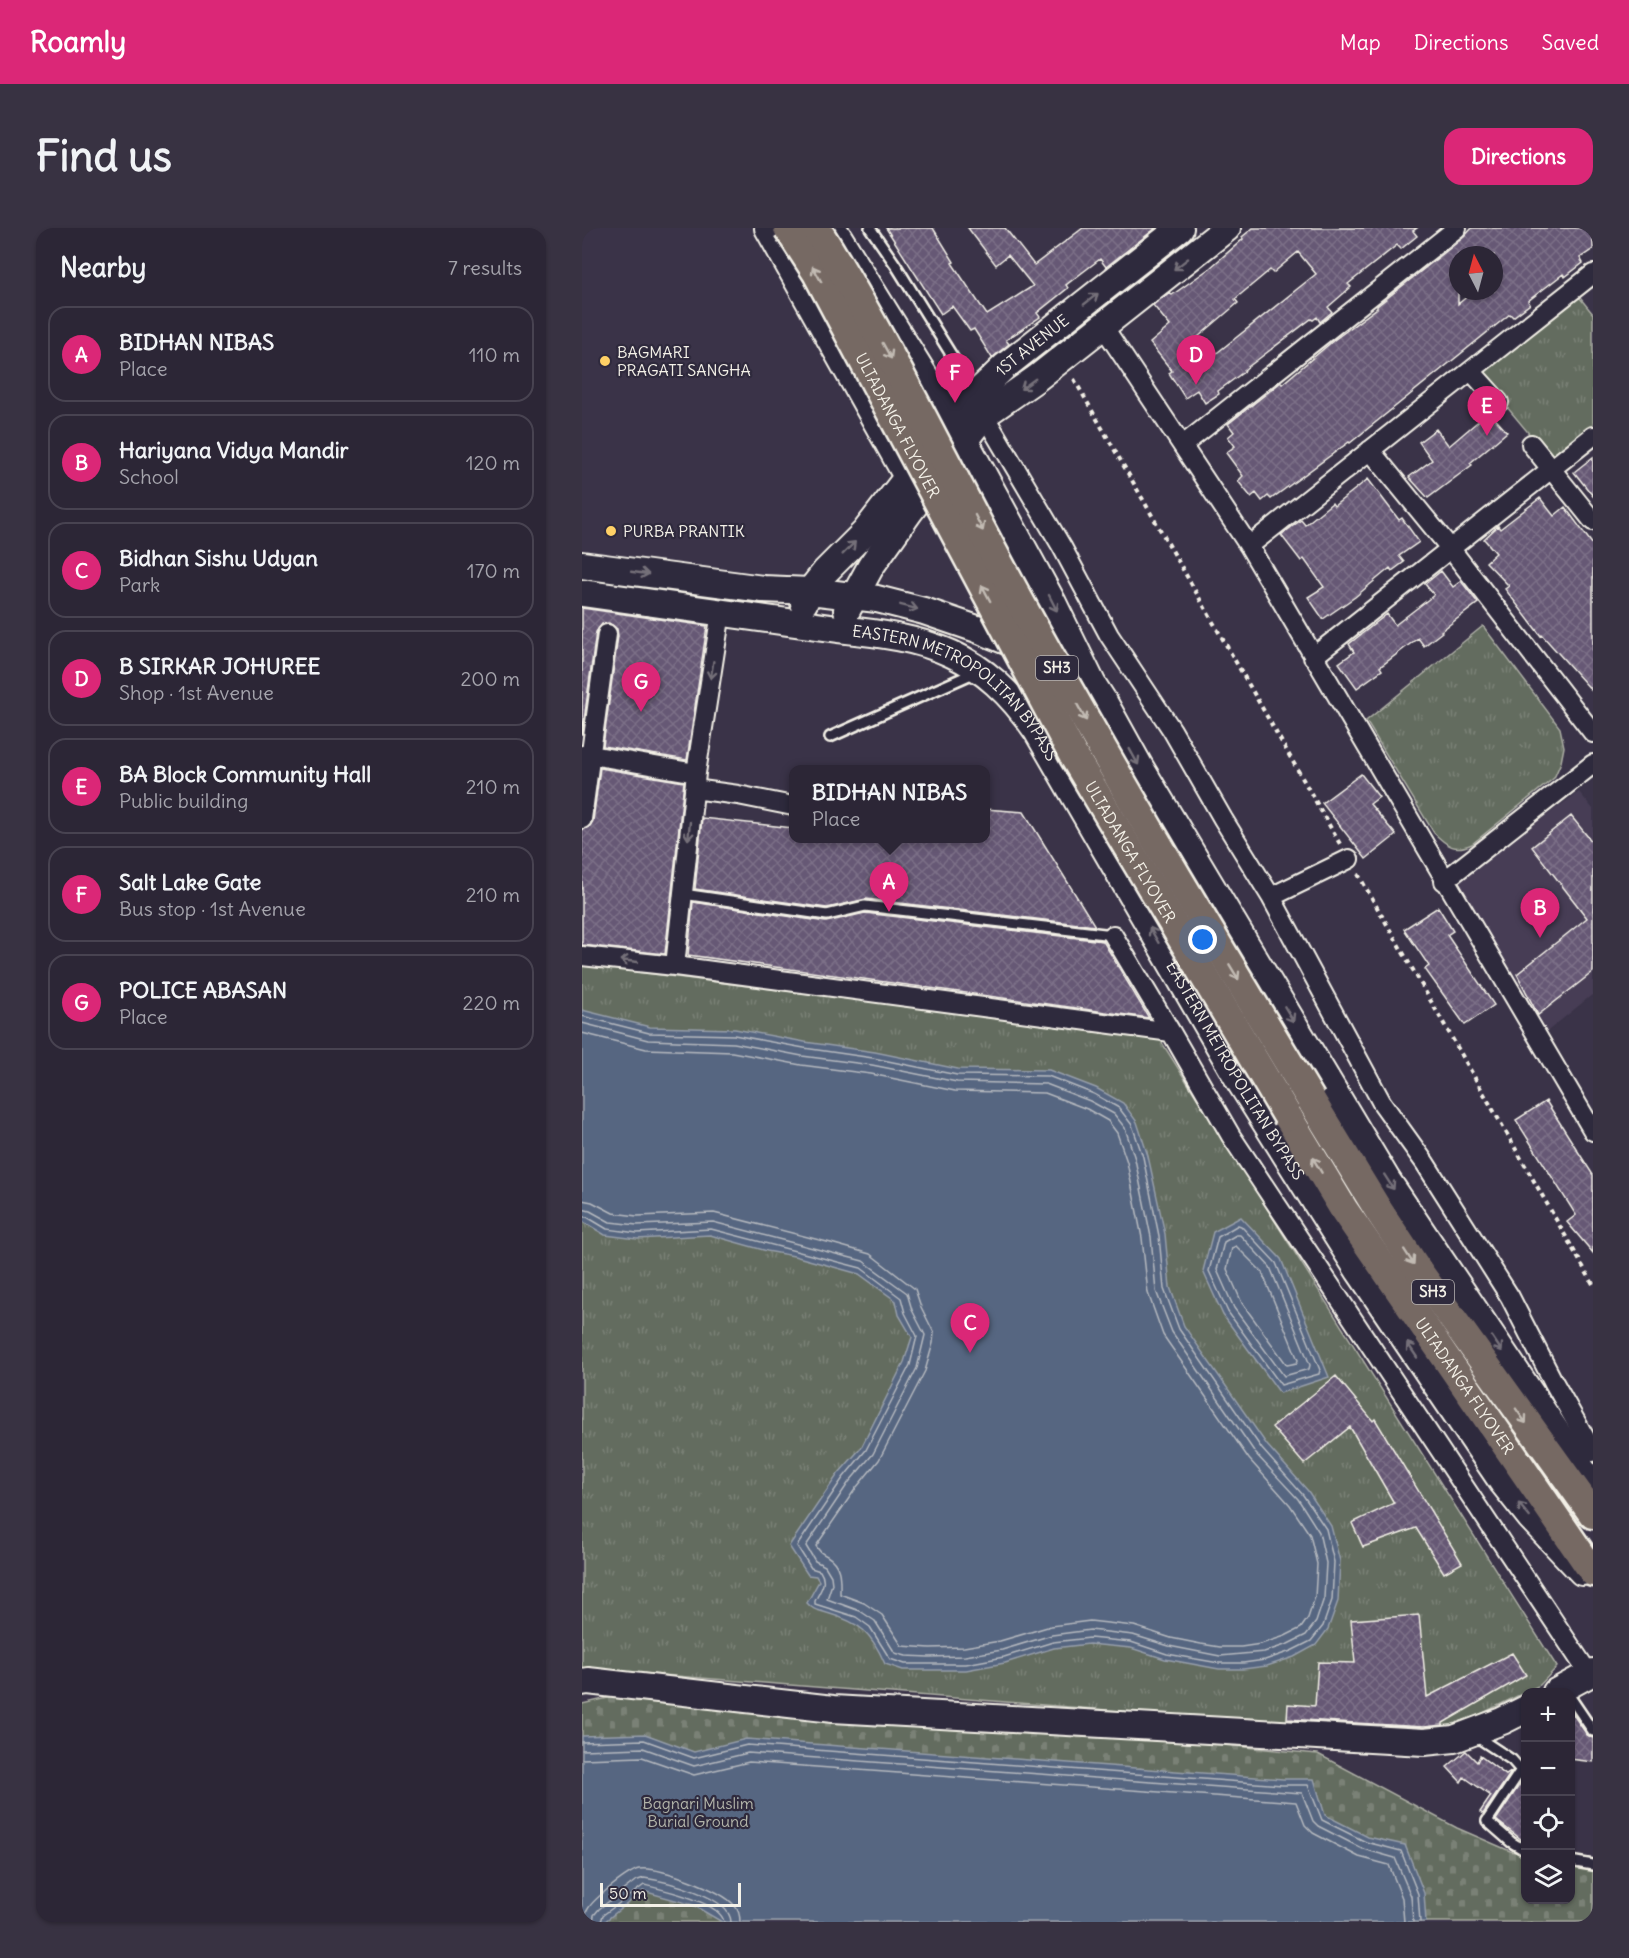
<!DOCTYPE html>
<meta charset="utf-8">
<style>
body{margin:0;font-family:Delius,sans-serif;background:#383242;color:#f1f3f6}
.controls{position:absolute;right:18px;bottom:18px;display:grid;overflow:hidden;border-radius:12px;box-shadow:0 2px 4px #0004}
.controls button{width:54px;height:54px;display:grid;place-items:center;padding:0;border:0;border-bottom:2px solid #484351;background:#2c2636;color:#f1f3f6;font:30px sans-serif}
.compass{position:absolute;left:867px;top:18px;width:54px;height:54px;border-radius:50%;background:#2c2636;box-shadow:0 2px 4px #0004;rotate:354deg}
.scale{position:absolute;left:18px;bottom:15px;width:141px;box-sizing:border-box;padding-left:6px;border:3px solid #f4f1e8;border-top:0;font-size:16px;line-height:21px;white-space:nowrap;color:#f4f1e8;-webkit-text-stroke:4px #2f2a3d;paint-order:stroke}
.you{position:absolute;left:621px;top:712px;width:21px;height:21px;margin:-15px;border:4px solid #fff;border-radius:50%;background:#1a73e8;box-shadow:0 0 0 9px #1a73e833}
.badge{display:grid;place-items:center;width:39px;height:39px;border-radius:50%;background:#db2777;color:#fff;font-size:20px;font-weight:700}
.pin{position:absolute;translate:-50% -50px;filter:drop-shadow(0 2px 3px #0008)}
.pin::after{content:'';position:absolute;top:32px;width:21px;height:18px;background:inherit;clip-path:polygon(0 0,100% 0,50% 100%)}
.popup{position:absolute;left:207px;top:537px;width:201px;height:78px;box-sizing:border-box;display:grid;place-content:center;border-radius:12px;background:#2c2636;filter:drop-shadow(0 2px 4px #0005);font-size:20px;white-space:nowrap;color:#a6a5ad}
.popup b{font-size:22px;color:#f1f3f6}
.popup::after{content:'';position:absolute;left:50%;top:100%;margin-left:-12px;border:12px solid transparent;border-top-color:#2c2636}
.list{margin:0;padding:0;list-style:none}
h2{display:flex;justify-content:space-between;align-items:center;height:78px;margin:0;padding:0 24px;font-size:26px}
h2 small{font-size:20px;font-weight:400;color:#a6a5ad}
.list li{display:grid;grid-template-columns:39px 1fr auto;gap:18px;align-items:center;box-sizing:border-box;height:96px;margin:0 12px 12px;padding:0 12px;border:2px solid #484351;border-radius:18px}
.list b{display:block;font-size:22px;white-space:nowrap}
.list p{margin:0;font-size:20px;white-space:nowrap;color:#a6a5ad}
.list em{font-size:20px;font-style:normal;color:#a6a5ad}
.icon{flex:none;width:33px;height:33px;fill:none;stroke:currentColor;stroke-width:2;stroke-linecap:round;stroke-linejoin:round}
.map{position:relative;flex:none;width:1011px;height:1694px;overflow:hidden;border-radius:18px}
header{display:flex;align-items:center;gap:36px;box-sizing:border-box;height:84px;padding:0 30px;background:#db2777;color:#fff}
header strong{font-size:28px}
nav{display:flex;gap:33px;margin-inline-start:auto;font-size:21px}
.intro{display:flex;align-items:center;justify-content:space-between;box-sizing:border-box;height:144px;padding:0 36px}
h1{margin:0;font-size:42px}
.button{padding:15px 27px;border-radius:18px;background:#db2777;color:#fff;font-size:21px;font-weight:700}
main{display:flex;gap:36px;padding:0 36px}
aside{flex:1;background:#2c2636;border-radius:18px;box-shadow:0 2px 4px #0004}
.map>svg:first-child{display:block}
.built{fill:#473e55}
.cemetery{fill:url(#cemetery-stones);stroke:#acaea4;stroke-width:1.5}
.park{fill:url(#park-tufts);stroke:#acaea4;stroke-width:1.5}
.water{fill:#576681;stroke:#969eaa;stroke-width:1.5}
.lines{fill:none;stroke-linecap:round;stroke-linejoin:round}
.shore{stroke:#b5b9bf;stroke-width:1.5}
.building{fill:url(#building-cross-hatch);stroke:#f4f1e8;stroke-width:1.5;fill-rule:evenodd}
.service-casing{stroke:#f4f1e8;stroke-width:14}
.minor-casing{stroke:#f4f1e8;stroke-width:22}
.secondary-casing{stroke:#f4f1e8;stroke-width:30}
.primary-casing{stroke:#f4f1e8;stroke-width:33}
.path{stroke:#f4f1e8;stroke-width:4;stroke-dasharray:4.5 4.5;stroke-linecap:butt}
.service{stroke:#2f2a3d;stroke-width:9}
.minor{stroke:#2f2a3d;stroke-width:18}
.secondary{stroke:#2f2a3d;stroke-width:26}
.primary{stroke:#766964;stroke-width:28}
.primary-bridge-casing{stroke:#f4f1e8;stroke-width:33;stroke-linecap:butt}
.primary-bridge{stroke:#766964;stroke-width:28}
.oneway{stroke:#747079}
.oneway2{stroke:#c2bbb3}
.poi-dot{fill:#ffd166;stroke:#2f2a3d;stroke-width:2}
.labels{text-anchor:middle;stroke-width:4.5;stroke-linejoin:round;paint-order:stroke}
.shield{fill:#2f2a3d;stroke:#b9b5b5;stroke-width:1.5}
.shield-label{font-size:15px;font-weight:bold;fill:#f4f1e8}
.street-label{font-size:16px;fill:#f4f1e8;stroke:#2f2a3d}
.poi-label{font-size:16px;fill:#f4f1e8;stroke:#2f2a3d;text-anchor:start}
.park-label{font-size:16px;fill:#b3b5aa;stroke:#2f2a3d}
</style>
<header>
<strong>Roamly</strong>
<nav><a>Map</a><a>Directions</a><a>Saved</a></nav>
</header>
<div class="intro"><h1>Find us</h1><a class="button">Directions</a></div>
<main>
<aside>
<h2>Nearby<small>7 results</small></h2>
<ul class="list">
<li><span class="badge">A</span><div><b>BIDHAN NIBAS</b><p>Place</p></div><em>110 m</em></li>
<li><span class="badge">B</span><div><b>Hariyana Vidya Mandir</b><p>School</p></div><em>120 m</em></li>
<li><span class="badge">C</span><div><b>Bidhan Sishu Udyan</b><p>Park</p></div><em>170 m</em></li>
<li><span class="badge">D</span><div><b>B SIRKAR JOHUREE</b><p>Shop · 1st Avenue</p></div><em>200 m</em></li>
<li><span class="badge">E</span><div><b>BA Block Community Hall</b><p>Public building</p></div><em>210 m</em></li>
<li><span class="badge">F</span><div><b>Salt Lake Gate</b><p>Bus stop · 1st Avenue</p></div><em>210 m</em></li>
<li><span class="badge">G</span><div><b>POLICE ABASAN</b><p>Place</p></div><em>220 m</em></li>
</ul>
</aside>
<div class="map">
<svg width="1011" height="1694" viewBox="0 0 1011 1694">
<defs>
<pattern id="cemetery-stones" width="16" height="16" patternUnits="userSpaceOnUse" patternTransform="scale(1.5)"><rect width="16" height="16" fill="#636c5f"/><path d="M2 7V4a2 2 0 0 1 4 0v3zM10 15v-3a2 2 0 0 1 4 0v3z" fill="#7a8176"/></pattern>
<pattern id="park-tufts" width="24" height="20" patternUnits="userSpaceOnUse" patternTransform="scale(1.5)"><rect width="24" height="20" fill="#636c5f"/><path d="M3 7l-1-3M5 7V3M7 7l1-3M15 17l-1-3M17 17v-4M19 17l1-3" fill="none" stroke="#7a8176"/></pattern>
<pattern id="building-cross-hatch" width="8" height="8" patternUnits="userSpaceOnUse" patternTransform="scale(1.5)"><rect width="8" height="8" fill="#665874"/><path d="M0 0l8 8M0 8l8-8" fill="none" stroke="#7c7088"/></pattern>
</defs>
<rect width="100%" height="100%" fill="#3a3348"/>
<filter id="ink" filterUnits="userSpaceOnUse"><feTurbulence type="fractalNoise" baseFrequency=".0167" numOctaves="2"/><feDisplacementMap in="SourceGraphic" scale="12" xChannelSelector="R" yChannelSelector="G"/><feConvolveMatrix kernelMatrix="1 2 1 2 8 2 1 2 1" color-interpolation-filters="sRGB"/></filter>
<g filter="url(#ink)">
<path class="built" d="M997,564L1011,581V766L962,806L870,654Z"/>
<path class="cemetery" d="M30,1469L588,1512L736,1526L875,1600L928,1623L943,1626L944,1672H988L989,1635L1011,1639V1694H0V1476Z"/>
<path class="park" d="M994,65L1011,86V199L969,232L895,143Z
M901,398L978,500L982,519L979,534L972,550L890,616C873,624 865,618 852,605L784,493Z
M0,737L577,810L975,1439L958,1457L854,1508L30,1443L0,1462Z"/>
<path class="water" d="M0,782L68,799L153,801L223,814L293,824L376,841L467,842L514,860L541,875L555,894L566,928L583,1006L588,1059L602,1098L685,1217L726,1263L749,1298L758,1333L756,1373L746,1401L734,1417L712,1429L685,1438L661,1441H637L583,1431L549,1420L507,1416L472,1420L423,1435L384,1442H321L303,1436C289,1404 279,1395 245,1385C236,1382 232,1383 225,1375L237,1353L234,1348L226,1347L207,1318L256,1246L279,1220L322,1134L330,1109L317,1087L314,1073L277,1046L212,1028L185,1023L128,1007L55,1011L23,1007L0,993Z
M659,989L699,1031L747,1149L698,1165L641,1087L621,1043L631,1004Z
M63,1506L112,1524L164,1511L701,1551H732L743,1587L786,1609L823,1617L842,1665L844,1694H140L111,1677L61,1663L22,1694H0V1508Z"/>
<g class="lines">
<path class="shore" d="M0,788L67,805L152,807L222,820L291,830L375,847L466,848L512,866L537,880L550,897L561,929L577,1008L582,1061L597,1101L680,1221L721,1267L744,1301L752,1334L750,1372L741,1398L729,1413L709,1423L683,1432L661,1435H637L585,1426L549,1414L508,1410L471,1414L422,1429L384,1436H323L308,1431L288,1399L274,1389L233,1376V1373C238,1362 246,1355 238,1343L229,1340L215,1318L261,1250L284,1222L328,1137L335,1108L323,1085L319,1070L279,1040L129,1001L55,1005L25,1001L5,989H0
M0,795L66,812L152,815L220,828L290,837L375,854L464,856L508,873L532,886L543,900L553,931L569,1009L574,1063L590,1104L674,1226L716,1271L737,1304L744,1335L742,1370L734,1394L724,1407L706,1416L682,1424L638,1428L587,1418L551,1407L508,1402L470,1407L420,1422L383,1428L347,1429L324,1428L313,1425L293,1393L278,1383L245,1371L250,1356L249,1348L243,1338L233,1333L224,1318L267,1254L291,1226L335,1140L343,1107L330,1082L325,1065L281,1033L131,994L55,997L28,994L8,983L0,981
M0,805L64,821L150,824L219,837L289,846L373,863L463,865L505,881L526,893L535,905L545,934L560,1010L566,1065L581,1107L667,1231L708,1277L728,1307L735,1336L733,1369L726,1390L719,1400L703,1408L679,1416L659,1419H638L619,1416L589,1410L552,1398L508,1393L469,1398L418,1413L382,1419L348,1420L320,1418L300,1387L282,1375L258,1366C258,1352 260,1337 245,1328C239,1325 238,1324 234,1318L274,1260L297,1232L343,1143L351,1115L352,1105L339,1079L333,1061L288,1026L249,1015L132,985L55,988L31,985L10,974L0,972
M656,997L659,998L694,1035L738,1142L737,1146L699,1157L646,1084L627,1043L636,1009Z
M654,1007H658L688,1039L728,1137L727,1141L702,1148L652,1080L635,1042L642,1014Z
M654,1018L680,1044L716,1132L715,1135L705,1137L660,1075L645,1041L650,1020Z
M0,1514L62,1512L112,1530L165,1517L700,1557H726L740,1592L784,1614L819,1623L836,1666L838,1694
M0,1522L61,1520L112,1538L166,1525L720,1565L731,1593L736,1598L781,1621L813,1630L829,1668L831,1694
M0,1531L60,1529L112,1547L167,1534L714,1574L723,1597L731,1605L777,1629L807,1637L820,1670L822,1694
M2,1694C3,1689 3,1685 6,1681C11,1671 47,1643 57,1641C77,1638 139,1662 152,1677C157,1682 158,1687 158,1694
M11,1694L12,1687L17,1681L53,1653L62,1650C83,1653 148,1668 149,1694
M19,1694L21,1687L62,1657C79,1661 139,1674 142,1694"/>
</g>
<path class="building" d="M304,0H351L372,34L370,35L405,87L451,58L426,27L414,37L386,0H423L452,37L501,0H574L524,39L518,31L484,57L486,60L455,85L458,89L424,112L427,116L410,130L392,101L388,103L370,78L359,86Z
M671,0H835L831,3L835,8L819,21L815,17L766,56L769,59L746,79L750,84L738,94L735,89L731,92L729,91L662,142L663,143L636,163L637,166L623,175L615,162L603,170L587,145L590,143L568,115L588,98L571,77L588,64L590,67L628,40L661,11L660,9ZM716,24L734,46L631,128L616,109L656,75L653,71L688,42L691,45Z
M890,0H1011V21L998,30L1001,35L983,49L981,46L946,73L948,76L931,89L928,86L768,215L767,214L689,271L686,268L680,273L674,265L669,269L656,253L661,248L644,225L653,218L646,209L652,204L646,196L699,154L700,156L752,112L795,80V78L882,9ZM876,27H912V63H892L876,76Z
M907,184L925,204L888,235L890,237L846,270L827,249L850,232L837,214L854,201L867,218Z
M1011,229V268L992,244Z
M786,251L817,292L820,290L837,314L817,328L822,334L810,343L808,340L773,369L741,391L726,369L742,359L722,331L719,333L699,307L719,292L723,297L750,275L752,278Z
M958,270L972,288L983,279L1011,317V464L960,407L959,408L923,361L927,358L904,334L914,325L902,311L916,298L918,301Z
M859,343L871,359L879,353L896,375L859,403L860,404L842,418L836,410L798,439L800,442L775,460L757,435L772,424L767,416L805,386L813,397L852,367L843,356Z
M0,380L125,398L105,532L21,518L36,408L35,401L27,395L20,396L14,404L0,507Z
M18,540L102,554L83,726L0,717V602L8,598L11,593Z
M779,546L797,569L788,576L814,607L784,631L740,575Z
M403,581L442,584L513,698L284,671L245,680L113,661L120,590L211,600V610H403Z
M989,588L1011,615V744L956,787L935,746L1005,690L950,619Z
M111,674L244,694L283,685L521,713L567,790L106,727Z
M856,679L871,703L865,707L912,777L883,797L843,741L847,738L822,701Z
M964,873L1011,947V1025L985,994L994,987L934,892Z
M754,1148L791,1193L793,1191L880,1335L862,1345L834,1300L781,1319L770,1295L812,1275L768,1199L722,1236L690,1199Z
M837,1387L845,1469L930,1425L944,1447L861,1495V1497L842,1499L705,1491L706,1476L733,1478L736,1434L773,1435L769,1392Z
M988,1482L1005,1507L1011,1510V1534L988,1531Z
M884,1523L895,1534L898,1528L924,1547L930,1543L901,1586L898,1584L909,1568L882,1549L879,1554L865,1539Z
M940,1553L944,1555V1615L914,1592Z"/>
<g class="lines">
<g class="service-casing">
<path id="service" d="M288,0L313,36L393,165
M248,509L394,444
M101,666L245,687L283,678L531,707
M988,1469L1011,1503
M892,1507L930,1532L944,1548
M939,1542L905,1593L929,1614L944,1623
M988,1633L1011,1637"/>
</g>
<g class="minor-casing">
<path id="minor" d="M521,98L667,318L1011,903
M889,143L917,174
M402,187L480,319L527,407L590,502L641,591L689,669L800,875L843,935L928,1069L971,1153L1011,1224
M949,216L1011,293
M601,217L875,0
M788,222L868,320L1011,505
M667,318L1011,46
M731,429L1011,208
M0,527H9L114,545
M112,561L156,567L211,578
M0,591L25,406
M862,653L1011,536
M689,669L767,631
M531,707L589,804
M0,728L93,738L589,804L649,908L1007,1446
M93,738L114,545L139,384"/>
</g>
<g class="secondary-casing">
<g id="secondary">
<path d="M186,0L333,263"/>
<path d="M251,0L383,213L471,375L511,457"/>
<path d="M0,337L181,361L228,363L295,371L342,383L395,401L449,423L497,448L513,460L522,474L558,539L805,952L1011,1258"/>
<path id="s1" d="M0,365L256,401C347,410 401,424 455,503L658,854L777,1043L921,1255L948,1289L1000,1344"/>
<path id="s2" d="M222,375L228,363L243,344L283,304L370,191L394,166L422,139L598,0"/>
<path d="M265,382L289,338L328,283L402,187L455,150L645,0"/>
<path d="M0,1454L6,1453L251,1481L842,1514L872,1511L920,1493L944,1481"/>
<path d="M974,1464L1011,1444"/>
</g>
</g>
<g class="primary-casing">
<g id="primary">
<path d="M729,872L797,983L838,1045L1011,1286"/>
<path id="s3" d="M706,889L762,982L1011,1344"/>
</g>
</g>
<path class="path" d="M492,151L758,616
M776,646L1011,1056"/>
<use href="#service" class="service"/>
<use href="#minor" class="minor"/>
<use href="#secondary" class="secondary"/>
<use href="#primary" class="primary"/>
<g class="primary-bridge-casing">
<g id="primary-bridge">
<path id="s4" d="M206,0L235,45L491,527L706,889"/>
<path d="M234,0C310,121 370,251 439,376C531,544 630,708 729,872"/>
</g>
</g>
<use href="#primary-bridge" class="primary-bridge"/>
</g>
<defs><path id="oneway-shaft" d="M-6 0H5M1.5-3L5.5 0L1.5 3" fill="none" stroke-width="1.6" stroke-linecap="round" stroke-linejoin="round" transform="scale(1.5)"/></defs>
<g class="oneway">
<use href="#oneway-shaft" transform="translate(599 36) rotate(142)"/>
<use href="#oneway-shaft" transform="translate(509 71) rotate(-38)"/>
<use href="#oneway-shaft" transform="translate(446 156) rotate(144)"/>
<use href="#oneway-shaft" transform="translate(267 320) rotate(-45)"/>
<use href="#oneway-shaft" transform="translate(58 345) rotate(8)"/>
<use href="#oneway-shaft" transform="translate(471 375) rotate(63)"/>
<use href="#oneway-shaft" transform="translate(327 379) rotate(14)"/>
<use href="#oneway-shaft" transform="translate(130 442) rotate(99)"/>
<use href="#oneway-shaft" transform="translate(552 529) rotate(61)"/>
<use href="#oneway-shaft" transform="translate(107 603) rotate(96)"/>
<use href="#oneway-shaft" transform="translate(572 707) rotate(-120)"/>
<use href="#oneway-shaft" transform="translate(47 733) rotate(-174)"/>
<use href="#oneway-shaft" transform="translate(707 786) rotate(59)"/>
<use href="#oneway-shaft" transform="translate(807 954) rotate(57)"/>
<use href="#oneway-shaft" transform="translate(915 1116) rotate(56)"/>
<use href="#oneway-shaft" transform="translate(830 1122) rotate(-124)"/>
<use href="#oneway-shaft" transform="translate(942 1282) rotate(-129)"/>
</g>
<g class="oneway2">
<use href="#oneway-shaft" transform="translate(235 46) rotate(-119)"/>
<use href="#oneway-shaft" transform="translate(305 123) rotate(61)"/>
<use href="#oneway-shaft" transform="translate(397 295) rotate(63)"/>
<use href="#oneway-shaft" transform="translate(404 365) rotate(-118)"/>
<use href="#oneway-shaft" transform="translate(500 485) rotate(61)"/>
<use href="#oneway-shaft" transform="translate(652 744) rotate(59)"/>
<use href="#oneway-shaft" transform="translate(735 937) rotate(-121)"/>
<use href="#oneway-shaft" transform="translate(827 1029) rotate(57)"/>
<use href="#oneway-shaft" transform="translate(939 1188) rotate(55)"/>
</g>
</g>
<g class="poi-dot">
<circle cx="23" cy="133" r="6"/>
<circle cx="29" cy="303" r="6"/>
</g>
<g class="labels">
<g class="shield">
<rect x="454" y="428" width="42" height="24" rx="4.5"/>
<rect x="830" y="1052" width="42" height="24" rx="4.5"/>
</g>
<g class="shield-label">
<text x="475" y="445">SH3</text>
<text x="851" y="1069">SH3</text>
</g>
<g class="street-label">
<text dy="6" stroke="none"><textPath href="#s2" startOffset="346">1ST AVENUE</textPath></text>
<text dy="6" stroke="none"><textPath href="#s4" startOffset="226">ULTADANGA FLYOVER</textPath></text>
<text dy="6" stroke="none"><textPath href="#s1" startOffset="399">EASTERN METROPOLITAN BYPASS</textPath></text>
<text dy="6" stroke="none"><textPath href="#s4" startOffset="712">ULTADANGA FLYOVER</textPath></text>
<text dy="6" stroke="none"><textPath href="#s1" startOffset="885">EASTERN METROPOLITAN BYPASS</textPath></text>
<text dy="6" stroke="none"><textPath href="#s3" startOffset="322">ULTADANGA FLYOVER</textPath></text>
</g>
<g class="poi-label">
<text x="35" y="130">BAGMARI<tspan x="35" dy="18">PRAGATI SANGHA</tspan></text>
<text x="41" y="309">PURBA PRANTIK</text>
</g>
<g class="park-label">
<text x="116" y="1581">Bagnari Muslim<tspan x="116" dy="18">Burial Ground</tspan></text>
</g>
</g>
</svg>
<div class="controls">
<button>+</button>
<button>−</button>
<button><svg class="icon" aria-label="locate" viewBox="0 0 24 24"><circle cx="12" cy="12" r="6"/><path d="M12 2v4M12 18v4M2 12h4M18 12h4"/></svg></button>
<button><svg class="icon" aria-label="layers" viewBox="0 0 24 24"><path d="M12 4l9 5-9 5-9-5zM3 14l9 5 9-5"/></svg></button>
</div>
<svg class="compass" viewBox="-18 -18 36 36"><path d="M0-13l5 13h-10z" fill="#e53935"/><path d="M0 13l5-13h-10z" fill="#a6a5ad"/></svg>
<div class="scale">50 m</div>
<div class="you"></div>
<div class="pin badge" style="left:307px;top:684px">A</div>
<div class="popup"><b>BIDHAN NIBAS</b>Place</div>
<div class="pin badge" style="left:958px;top:710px">B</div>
<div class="pin badge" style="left:388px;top:1125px">C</div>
<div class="pin badge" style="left:614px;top:157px">D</div>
<div class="pin badge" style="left:905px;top:208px">E</div>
<div class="pin badge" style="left:373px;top:175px">F</div>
<div class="pin badge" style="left:59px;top:484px">G</div>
</div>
</main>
